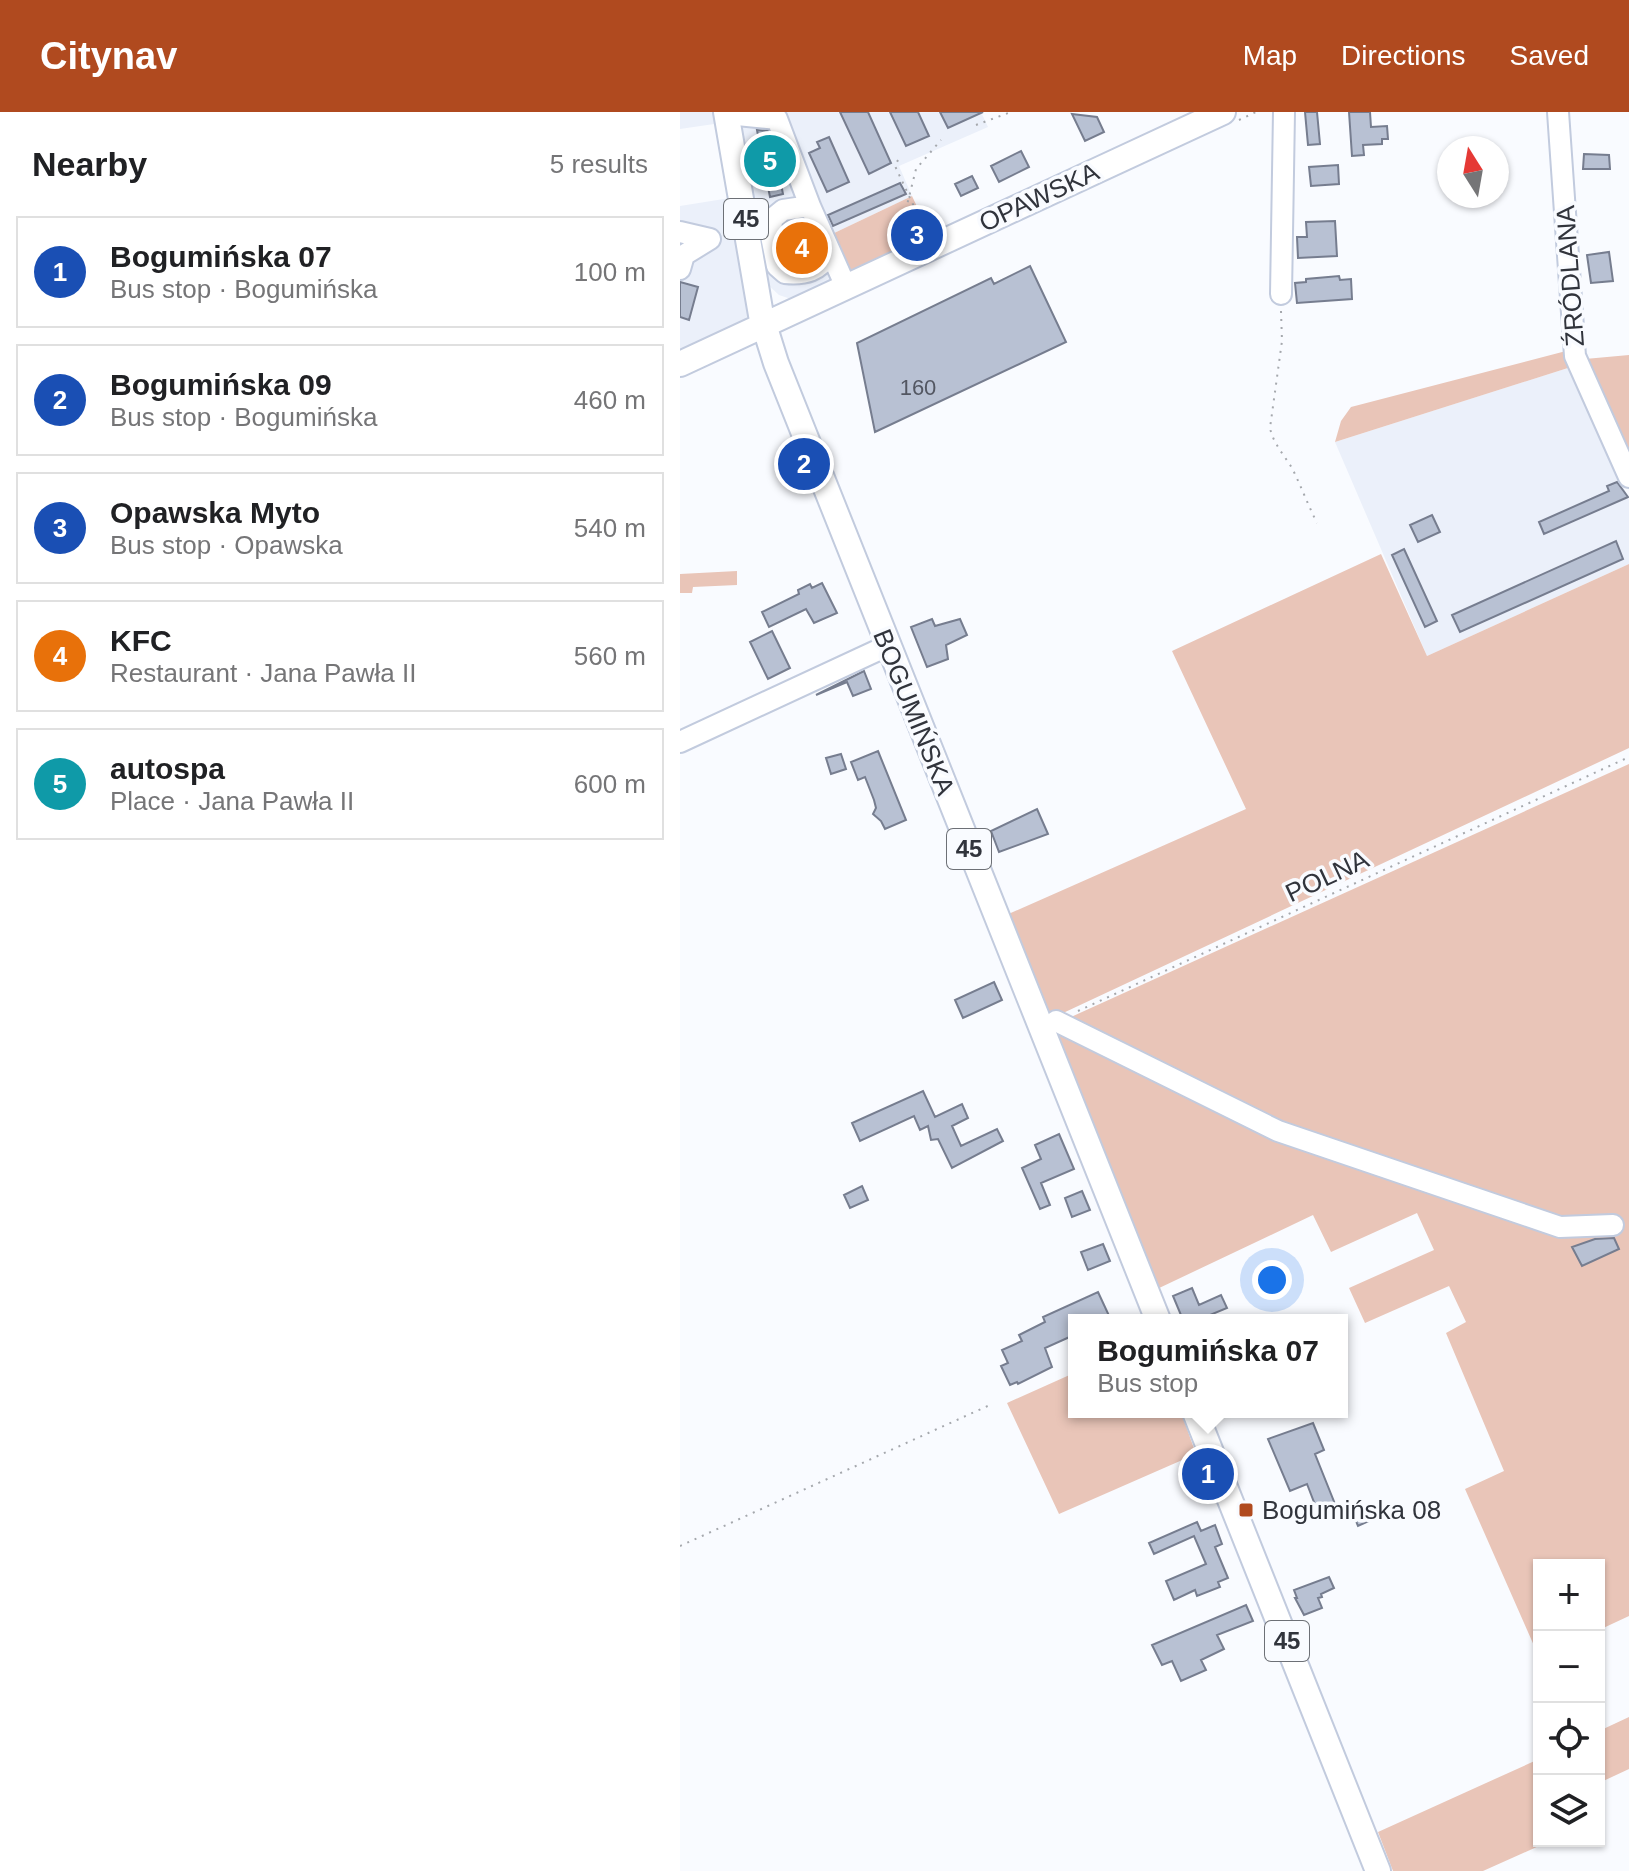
<!DOCTYPE html>
<meta charset="utf-8">
<style>
body{margin:0;font-family:Helvetica,sans-serif;background:#f2f2f2;color:#202124}
.controls{position:absolute;right:24px;bottom:24px;display:grid;overflow:hidden;border-radius:0px;box-shadow:0 2px 6px #0004}
.controls button{width:72px;height:72px;display:grid;place-items:center;padding:0;border:0;border-bottom:2px solid #e0e0e0;background:#fff;color:#202124;font:40px sans-serif}
.compass{position:absolute;left:757px;top:24px;width:72px;height:72px;border-radius:50%;background:#fff;box-shadow:0 2px 6px #0004;rotate:349deg}
.you{position:absolute;left:592px;top:1168px;width:28px;height:28px;margin:-20px;border:6px solid #fff;border-radius:50%;background:#1a73e8;box-shadow:0 0 0 12px #1a73e833}
.badge{display:grid;place-items:center;width:52px;height:52px;border-radius:50%;background:#b04a1f;color:#fff;font-size:26px;font-weight:700}
.pin{position:absolute;translate:-50% -50%;border:4px solid #fff;box-shadow:0 2px 8px #0006}
.popup{position:absolute;left:388px;top:1202px;width:280px;height:104px;box-sizing:border-box;display:grid;place-content:center;border-radius:0px;background:#fff;filter:drop-shadow(0 2px 6px #0005);font-size:26px;white-space:nowrap;color:#757577}
.popup b{font-size:30px;color:#202124}
.popup::after{content:'';position:absolute;left:50%;top:100%;margin-left:-16px;border:16px solid transparent;border-top-color:#fff}
.list{margin:0;padding:0;list-style:none}
h2{display:flex;justify-content:space-between;align-items:center;height:104px;margin:0;padding:0 32px;font-size:34px}
h2 small{font-size:26px;font-weight:400;color:#757577}
.list li{display:grid;grid-template-columns:52px 1fr auto;gap:24px;align-items:center;box-sizing:border-box;height:112px;margin:0 16px 16px;padding:0 16px;border:2px solid #e0e0e0;border-radius:0px}
.list b{display:block;font-size:30px;white-space:nowrap}
.list p{margin:0;font-size:26px;white-space:nowrap;color:#757577}
.list em{font-size:26px;font-style:normal;color:#757577}
.icon{flex:none;width:44px;height:44px;fill:none;stroke:currentColor;stroke-width:2;stroke-linecap:round;stroke-linejoin:round}
.map{position:relative;flex:none;width:949px;height:1759px;overflow:hidden}
header{display:flex;align-items:center;gap:48px;box-sizing:border-box;height:112px;padding:0 40px;background:#b04a1f;color:#fff}
header strong{font-size:38px}
nav{display:flex;gap:44px;margin-inline-start:auto;font-size:28px}
main{display:flex}
aside{flex:1;background:#fff}
.map>svg:first-child{display:block}
.built{fill:#ebf0fa}
.green{fill:#e9c5b8}
.building{fill:#b8c1d3;stroke:#767d8f;stroke-width:2}
.lines{fill:none;stroke-linecap:round;stroke-linejoin:round}
.minor-casing{stroke:#c2cbde;stroke-width:24}
.major-casing{stroke:#c2cbde;stroke-width:28}
.path{stroke:#a5a8ad;stroke-width:2;stroke-dasharray:2 6;stroke-linecap:butt}
.minor{stroke:#fff;stroke-width:20}
.major{stroke:#fff;stroke-width:24}
.poi-dot{fill:#b04a1f;stroke:#f9fbff;stroke-width:3}
.labels{text-anchor:middle;stroke-width:7;stroke-linejoin:round;paint-order:stroke}
.number-label{font-size:22px;fill:#535762}
.shield{fill:#f9fbff;stroke:#6d7076;stroke-width:2}
.shield-label{font-size:24px;font-weight:bold;fill:#31343c}
.street-label{font-size:26px;fill:#31343c;stroke:#f9fbff}
.poi-label{font-size:26px;fill:#31343c;stroke:#f9fbff;text-anchor:start}
</style>
<header>
<strong>Citynav</strong>
<nav><a>Map</a><a>Directions</a><a>Saved</a></nav>
</header>
<main>
<aside>
<h2>Nearby<small>5 results</small></h2>
<ul class="list">
<li><span class="badge" style="background:#1a4fb4">1</span><div><b>Bogumińska 07</b><p>Bus stop · Bogumińska</p></div><em>100 m</em></li>
<li><span class="badge" style="background:#1a4fb4">2</span><div><b>Bogumińska 09</b><p>Bus stop · Bogumińska</p></div><em>460 m</em></li>
<li><span class="badge" style="background:#1a4fb4">3</span><div><b>Opawska Myto</b><p>Bus stop · Opawska</p></div><em>540 m</em></li>
<li><span class="badge" style="background:#e8710a">4</span><div><b>KFC</b><p>Restaurant · Jana Pawła II</p></div><em>560 m</em></li>
<li><span class="badge" style="background:#0f9aa8">5</span><div><b>autospa</b><p>Place · Jana Pawła II</p></div><em>600 m</em></li>
</ul>
</aside>
<div class="map">
<svg width="949" height="1759" viewBox="0 0 949 1759">
<rect width="100%" height="100%" fill="#f9fbff"/>
<path class="built" d="M0,0H39L41,11L0,17Z
M57,0H301L308,15L219,54L232,84L150,123L168,163L119,185L108,186L99,183L86,171Z
M56,85L71,192L64,213L0,243V94Z
M891,255L949,388V452L747,544L655,330Z"/>
<path class="green" d="M232,84L251,124L168,163L150,123Z
M886,239L891,255L655,330L661,309L671,295Z
M949,243V345L905,247Z
M701,442L747,544L949,452V636L366,909L324,804L566,697L492,539Z
M57,459V473L13,475L12,481H0V462Z
M949,652V1504L919,1518V1453H859V1545L785,1377L824,1359L766,1221L786,1210L769,1174L685,1211L669,1176L754,1138L737,1101L651,1140L633,1103L475,1178L372,917L380,910Z
M394,1261V1300H501L516,1342L379,1402L327,1291Z
M949,1605V1657L919,1671V1619Z
M859,1647V1729H870L803,1759H713L698,1720Z"/>
<path class="building" d="M160,0H188L211,51L189,62Z
M210,0H238L249,24L226,34Z
M260,0H303L268,16Z
M625,0H637L640,32L628,33Z
M669,0H690L691,15L707,14L708,27H702V32L683,33L684,43L672,44Z
M392,2L417,5L424,20L405,29Z
M77,18L88,19L94,37L103,82L90,85Z
M149,25L169,70L147,80L129,41L140,36L137,30Z
M341,39L349,55L319,70L311,54Z
M904,42L929,43L930,57H903Z
M658,53L659,72L631,74L629,55Z
M292,64L298,76L281,84L275,72Z
M220,71L226,82L153,114L148,103Z
M122,108L135,139L128,146L111,148L106,112Z
M655,109L657,144L618,146L617,125H627L626,110Z
M929,140L933,169L911,171L907,143Z
M350,154L386,230L195,320L177,231L311,166L314,172Z
M659,164L660,168L671,167L672,187L617,191L615,171L626,170V167Z
M0,170L18,175L9,208L0,205Z
M937,370L948,385L864,422L859,410L929,379L927,374Z
M752,403L760,420L738,430L730,413Z
M936,429L943,447L780,520L772,503Z
M724,437L757,509L745,515L712,443Z
M142,471L157,501L134,511L126,497L89,515L82,500L119,482L118,478L130,472L132,476Z
M252,507L255,514L280,507L287,523L266,533L268,547L247,555L231,515Z
M92,519L110,556L88,567L70,530Z
M184,559L191,577L173,584L167,570L136,583Z
M198,639L226,708L205,717L201,709L193,702L196,696L194,688L185,665L178,668L171,650Z
M161,642L166,657L151,662L146,646Z
M357,697L368,722L319,740L311,719Z
M314,870L322,888L283,906L275,888Z
M243,979L255,1005L282,992L288,1006L272,1014L281,1034L317,1017L323,1029L272,1056L258,1027L251,1028L248,1014L240,1018L234,1004L180,1029L172,1011Z
M379,1022L394,1057L361,1071L370,1093L360,1097L342,1056L361,1047L355,1033Z
M182,1074L188,1088L170,1096L164,1083Z
M402,1079L410,1098L392,1105L385,1086Z
M934,1126L939,1137L902,1154L892,1135L915,1127Z
M423,1132L430,1149L408,1158L401,1140Z
M512,1176L519,1193L541,1183L547,1196L525,1205L526,1208H503L493,1184Z
M418,1180L431,1208H394V1223L365,1236L372,1255L338,1272L337,1270L330,1273L321,1254L328,1251L322,1238L342,1229L339,1223L365,1210L363,1205Z
M633,1311L644,1338L635,1342L659,1402L646,1408L644,1402L639,1403L627,1372L610,1379L588,1327Z
M685,1394L691,1408L678,1414L672,1399Z
M517,1410L521,1419L535,1413L542,1432L535,1435L548,1466L538,1470L540,1475L517,1484L515,1478L494,1488L486,1469L526,1452L514,1424L474,1442L469,1431Z
M649,1465L654,1476L641,1482L642,1485L638,1486L642,1496L624,1503L615,1486H617L614,1478Z
M566,1493L573,1509L537,1523L544,1537L521,1548L526,1558L501,1569L492,1549L482,1553L472,1533Z"/>
<g class="lines">
<g class="minor-casing">
<path id="minor" d="M878,0L895,244L949,365
M47,2L97,7L130,94L166,175
M130,94L103,98L92,107L91,124L97,154L105,161C125,163 140,159 150,141
M0,120L30,127
M0,157L4,143L30,127
M601,182L604,0
M0,630L207,534
M376,909L598,1019L880,1115L933,1113"/>
</g>
<g class="major-casing">
<path id="major" d="M46,0L81,203L96,251L478,1208
M0,252L543,0
M515,1300L698,1759"/>
</g>
<path class="path" d="M559,8L576,0
M296,13L331,0
M218,48L215,54L245,118
M218,129L236,57L261,28
M601,199L602,229L590,316C593,331 604,343 612,356C621,374 628,393 637,411
M398,899L949,645
M0,1434L312,1292"/>
<use href="#minor" class="minor"/>
<use href="#major" class="major"/>
</g>
<rect class="poi-dot" x="558" y="1390" width="16" height="16" rx="4"/>
<g class="labels">
<g class="number-label">
<text x="238" y="283">160</text>
</g>
<g class="shield">
<rect x="44" y="87" width="44" height="40" rx="6"/>
<rect x="267" y="717" width="44" height="40" rx="6"/>
<rect x="585" y="1509" width="44" height="40" rx="6"/>
</g>
<g class="shield-label">
<text x="66" y="115">45</text>
<text x="289" y="745">45</text>
<text x="607" y="1537">45</text>
</g>
<g class="street-label">
<text transform="translate(359 85) rotate(-25)" y="9">OPAWSKA</text>
<text transform="translate(890 164) rotate(-94)" y="9">ŹRÓDLANA</text>
<text transform="translate(234 600) rotate(68)" y="9">BOGUMIŃSKA</text>
<text transform="translate(647 764) rotate(-25)" y="9">POLNA</text>
</g>
<g class="poi-label">
<text x="582" y="1407">Bogumińska 08</text>
</g>
</g>
</svg>
<div class="controls">
<button>+</button>
<button>−</button>
<button><svg class="icon" aria-label="locate" viewBox="0 0 24 24"><circle cx="12" cy="12" r="6"/><path d="M12 2v4M12 18v4M2 12h4M18 12h4"/></svg></button>
<button><svg class="icon" aria-label="layers" viewBox="0 0 24 24"><path d="M12 4l9 5-9 5-9-5zM3 14l9 5 9-5"/></svg></button>
</div>
<svg class="compass" viewBox="-18 -18 36 36"><path d="M0-13l5 13h-10z" fill="#e53935"/><path d="M0 13l5-13h-10z" fill="#757577"/></svg>
<div class="you"></div>
<div class="pin badge" style="left:528px;top:1362px;background:#1a4fb4">1</div>
<div class="popup"><b>Bogumińska 07</b>Bus stop</div>
<div class="pin badge" style="left:124px;top:352px;background:#1a4fb4">2</div>
<div class="pin badge" style="left:237px;top:123px;background:#1a4fb4">3</div>
<div class="pin badge" style="left:122px;top:136px;background:#e8710a">4</div>
<div class="pin badge" style="left:90px;top:49px;background:#0f9aa8">5</div>
</div>
</main>
